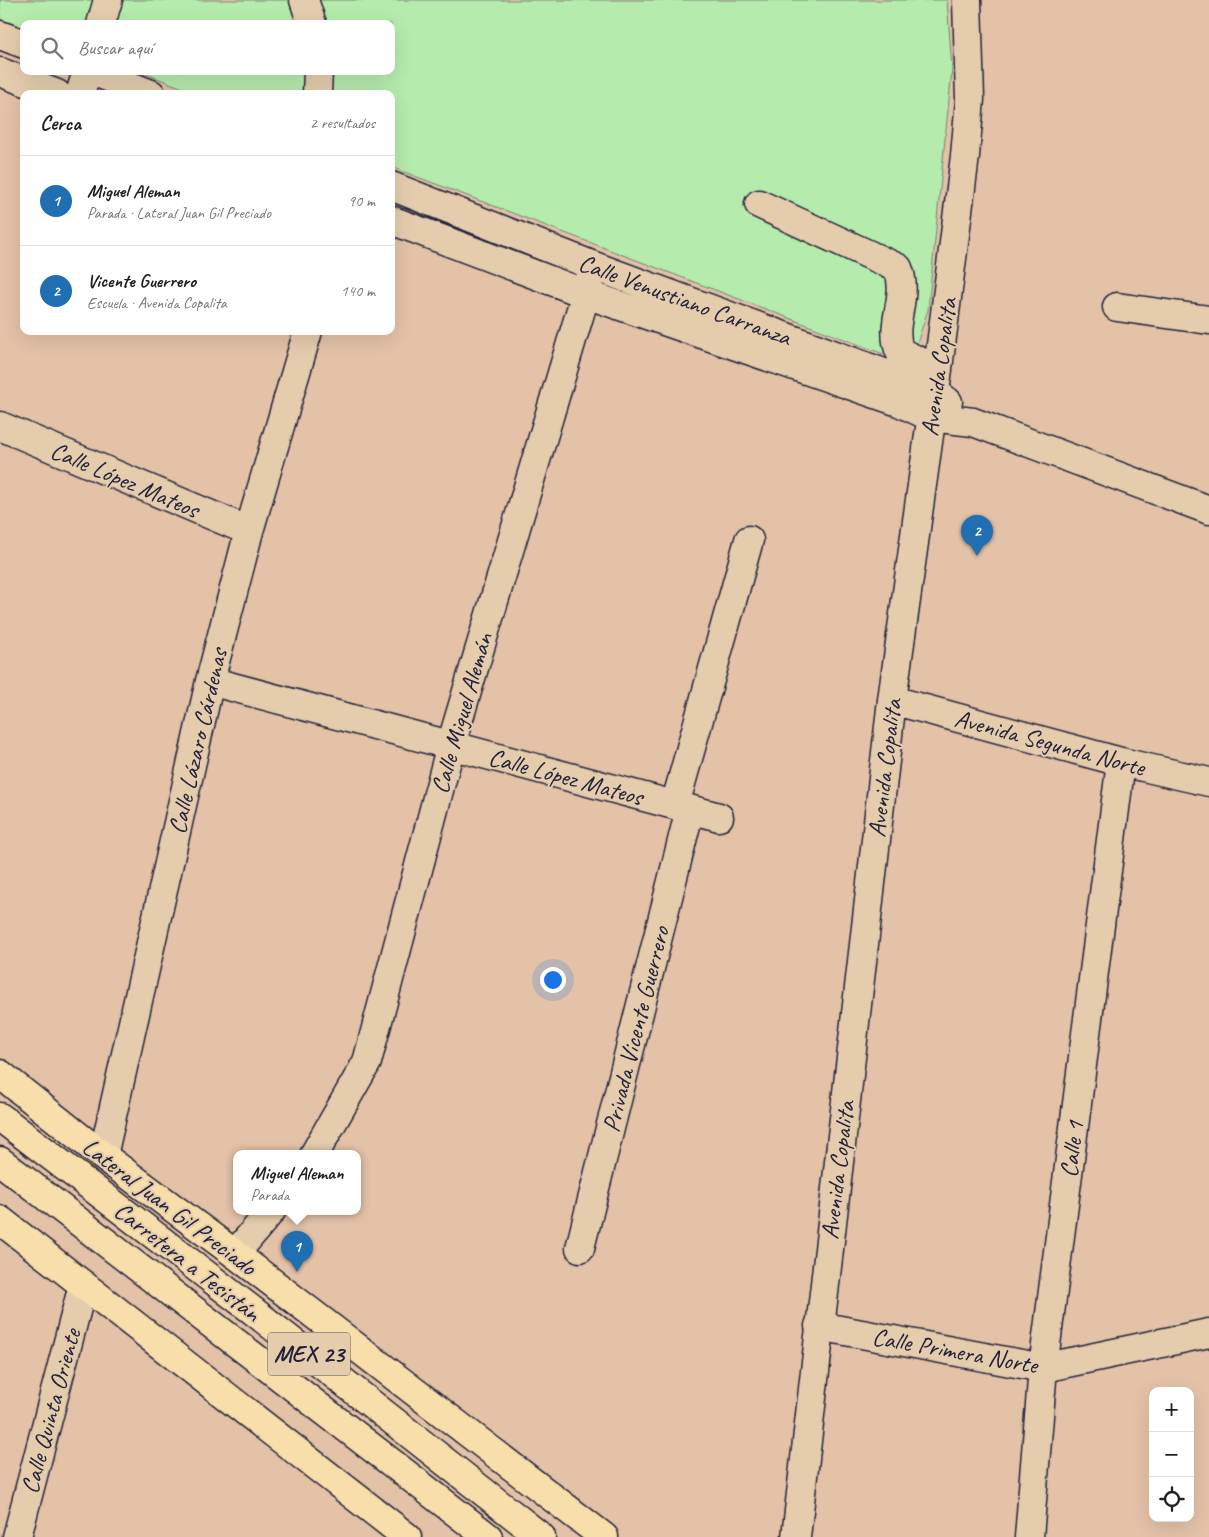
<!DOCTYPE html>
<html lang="es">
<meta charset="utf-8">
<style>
body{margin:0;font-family:Caveat,sans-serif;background:#f6f6f6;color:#202124}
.controls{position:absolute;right:15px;bottom:15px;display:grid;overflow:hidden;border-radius:10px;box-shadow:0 5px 20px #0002}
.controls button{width:45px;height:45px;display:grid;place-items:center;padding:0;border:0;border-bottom:1px solid #e0e0e0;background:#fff;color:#202124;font:25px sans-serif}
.you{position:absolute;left:552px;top:979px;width:18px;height:18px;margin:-12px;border:4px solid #fff;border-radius:50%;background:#1a73e8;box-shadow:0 0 0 8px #1a73e833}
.badge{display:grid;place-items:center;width:32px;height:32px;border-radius:50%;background:#1f6fb2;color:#fff;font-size:16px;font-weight:700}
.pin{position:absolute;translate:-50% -41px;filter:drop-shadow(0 1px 2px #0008)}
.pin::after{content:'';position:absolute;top:26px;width:18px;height:15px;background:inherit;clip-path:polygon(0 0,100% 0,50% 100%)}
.popup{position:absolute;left:233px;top:1150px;width:128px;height:65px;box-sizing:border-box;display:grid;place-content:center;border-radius:10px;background:#fff;filter:drop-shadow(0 1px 4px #0005);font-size:16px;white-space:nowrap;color:#757577}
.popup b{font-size:19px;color:#202124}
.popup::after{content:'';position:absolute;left:50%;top:100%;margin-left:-10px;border:10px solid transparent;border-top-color:#fff}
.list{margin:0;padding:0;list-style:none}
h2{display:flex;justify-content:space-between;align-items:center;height:65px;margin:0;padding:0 20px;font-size:21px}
h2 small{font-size:16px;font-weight:400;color:#757577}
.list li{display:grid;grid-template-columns:32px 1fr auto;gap:15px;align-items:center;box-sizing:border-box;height:90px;padding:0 20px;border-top:1px solid #e0e0e0}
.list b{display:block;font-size:19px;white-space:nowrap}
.list p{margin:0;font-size:16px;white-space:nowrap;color:#757577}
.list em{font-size:16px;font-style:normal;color:#757577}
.icon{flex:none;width:28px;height:28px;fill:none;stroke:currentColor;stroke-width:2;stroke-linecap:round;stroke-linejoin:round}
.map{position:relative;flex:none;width:1209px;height:1537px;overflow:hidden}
.search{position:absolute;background:#fff;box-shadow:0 5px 20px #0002;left:20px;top:20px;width:375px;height:55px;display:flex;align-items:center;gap:12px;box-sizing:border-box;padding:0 18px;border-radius:10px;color:#757577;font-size:19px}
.panel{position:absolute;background:#fff;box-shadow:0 5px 20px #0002;left:20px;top:90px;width:375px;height:245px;border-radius:10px}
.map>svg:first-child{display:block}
.green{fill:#b5ebad;stroke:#6c8674}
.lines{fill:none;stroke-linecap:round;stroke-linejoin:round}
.minor-casing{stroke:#22223b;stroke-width:31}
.major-casing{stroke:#22223b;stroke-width:31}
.minor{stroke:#e5ccad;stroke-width:28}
.major{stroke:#f8deab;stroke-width:28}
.labels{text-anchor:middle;stroke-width:4;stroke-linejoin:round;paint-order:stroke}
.shield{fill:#e5ccad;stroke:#5c555d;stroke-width:1}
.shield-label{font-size:24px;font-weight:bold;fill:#22223b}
.street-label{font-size:25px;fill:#22223b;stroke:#e5ccad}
</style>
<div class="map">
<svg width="1209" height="1537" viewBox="0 0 1209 1537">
<rect width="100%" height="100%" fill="#e4c2a8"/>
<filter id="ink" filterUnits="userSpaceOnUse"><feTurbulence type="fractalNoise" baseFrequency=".02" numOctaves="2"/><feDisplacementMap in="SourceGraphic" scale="10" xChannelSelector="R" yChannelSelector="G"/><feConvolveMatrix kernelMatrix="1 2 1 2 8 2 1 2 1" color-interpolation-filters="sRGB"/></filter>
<g filter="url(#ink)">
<path class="green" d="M0,0H947L952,69L928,310L910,364L391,167V94H198L139,71H391V24H24V28L0,19Z"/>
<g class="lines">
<g class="minor-casing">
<path id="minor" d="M304,0L312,24
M101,24L108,0
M0,35L24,44
M92,71L151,94
M0,72L57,94
M80,94L87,71
M317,94L318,71
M391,186L594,266L935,392L948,402
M759,204L898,268C910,296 888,325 900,352L938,370
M391,220L586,294L899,402L931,417L973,422L1209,510
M1117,307L1209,320
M0,426L249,531
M210,681L719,817
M892,700L1121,762L1209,782
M675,805L749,540
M315,1153L367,1062L451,745L594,266
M103,1156L210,681L249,531L308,331
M580,1248L690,809
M235,1254L271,1211
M819,1326L1043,1368L1209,1333
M17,1537L83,1285
M796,1537L892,700L935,392L965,156L970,99L967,0
M1029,1537L1043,1368L1121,762"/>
</g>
<g class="major-casing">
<path id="major" d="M0,1074L103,1156L235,1254L604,1537
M0,1117L252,1310L541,1537
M0,1161L488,1537
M0,1220L407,1537"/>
</g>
<use href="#minor" class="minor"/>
<use href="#major" class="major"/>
</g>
</g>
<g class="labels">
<rect class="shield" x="268" y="1332.5" width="82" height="43" rx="4"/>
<g class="shield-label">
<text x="309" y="1362">MEX 23</text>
</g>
<g class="street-label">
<text transform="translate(685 299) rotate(20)" y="9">Calle Venustiano Carranza</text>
<text transform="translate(938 367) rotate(-82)" y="9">Avenida Copalita</text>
<text transform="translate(125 479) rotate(23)" y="9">Calle López Mateos</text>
<text transform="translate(461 713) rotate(-74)" y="9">Calle Miguel Alemán</text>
<text transform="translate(197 741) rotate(-77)" y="9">Calle Lázaro Cárdenas</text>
<text transform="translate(1050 742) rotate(15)" y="9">Avenida Segunda Norte</text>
<text transform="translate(884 768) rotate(-83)" y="9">Avenida Copalita</text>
<text transform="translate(566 776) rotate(15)" y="9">Calle López Mateos</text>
<text transform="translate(635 1029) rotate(-76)" y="9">Privada Vicente Guerrero</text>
<text transform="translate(1071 1149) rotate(-83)" y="9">Calle 1</text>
<text transform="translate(837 1170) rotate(-83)" y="9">Avenida Copalita</text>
<text transform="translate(170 1206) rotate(37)" y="9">Lateral Juan Gil Preciado</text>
<text transform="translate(188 1261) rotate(38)" y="9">Carretera a Tesistán</text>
<text transform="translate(955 1350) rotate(10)" y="9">Calle Primera Norte</text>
<text transform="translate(50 1411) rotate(-75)" y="9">Calle Quinta Oriente</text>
</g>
</g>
</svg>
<div class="controls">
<button>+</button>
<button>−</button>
<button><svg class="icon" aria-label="locate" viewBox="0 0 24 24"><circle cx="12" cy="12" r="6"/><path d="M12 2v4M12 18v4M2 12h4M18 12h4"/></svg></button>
</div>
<div class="you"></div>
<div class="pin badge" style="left:297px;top:1272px">1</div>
<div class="popup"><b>Miguel Aleman</b>Parada</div>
<div class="pin badge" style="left:977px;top:556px">2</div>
<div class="search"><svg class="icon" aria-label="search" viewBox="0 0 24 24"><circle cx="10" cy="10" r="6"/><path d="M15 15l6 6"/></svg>Buscar aquí</div>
<section class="panel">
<h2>Cerca<small>2 resultados</small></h2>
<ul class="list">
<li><span class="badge">1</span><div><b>Miguel Aleman</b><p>Parada · Lateral Juan Gil Preciado</p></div><em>90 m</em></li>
<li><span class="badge">2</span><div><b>Vicente Guerrero</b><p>Escuela · Avenida Copalita</p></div><em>140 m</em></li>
</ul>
</section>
</div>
